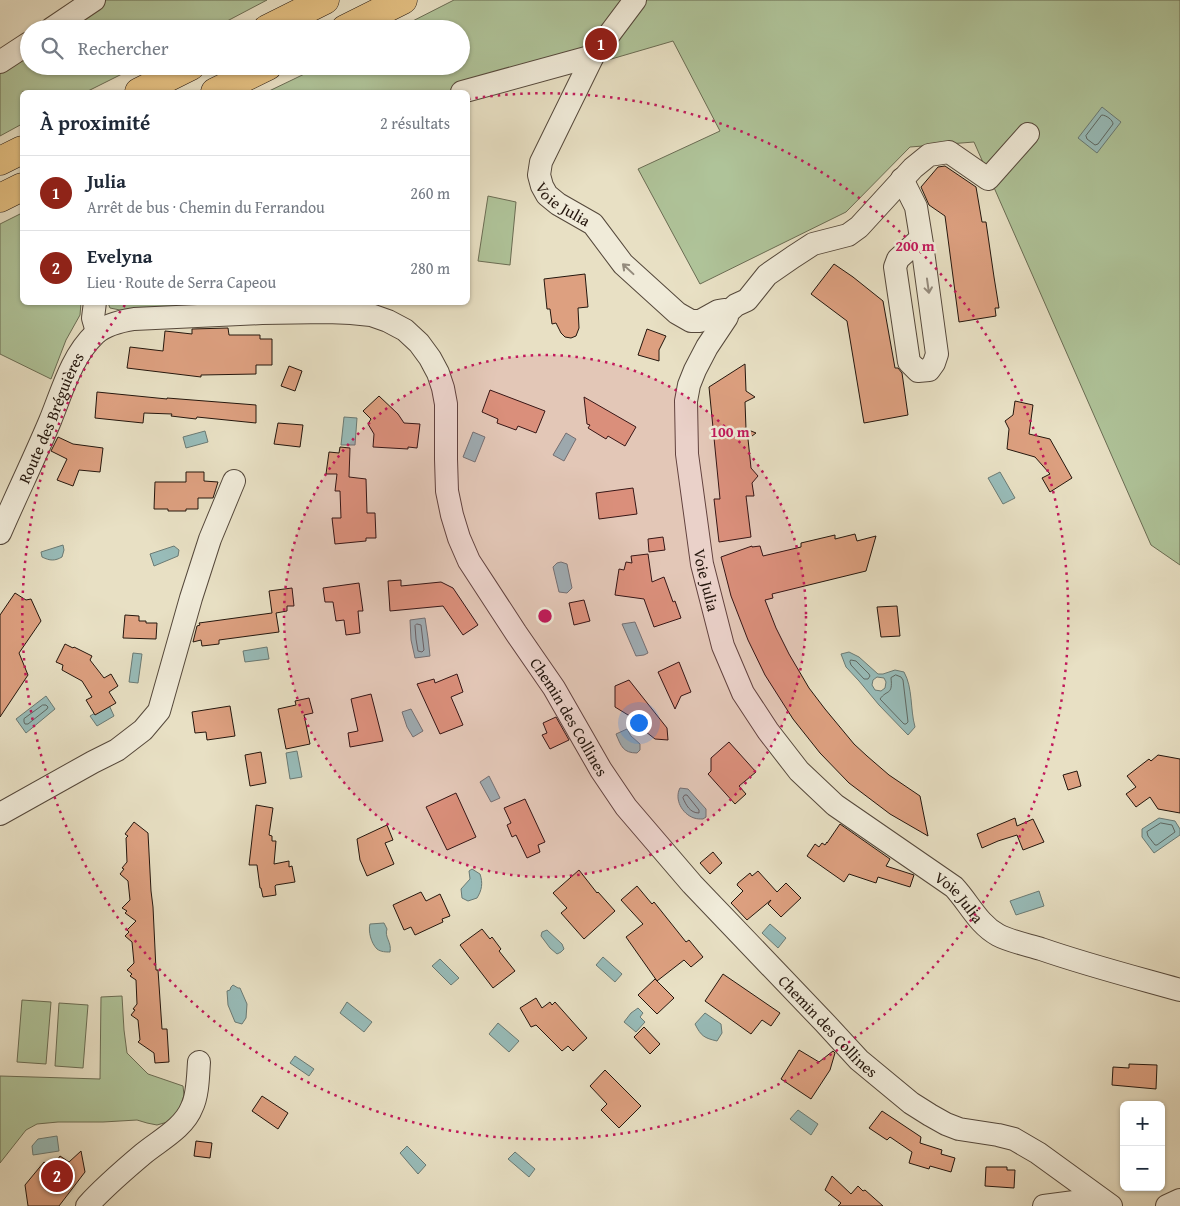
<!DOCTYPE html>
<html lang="fr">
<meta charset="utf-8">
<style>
body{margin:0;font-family:"Gentium Book Plus",serif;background:#f2f2f3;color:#1f2937}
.controls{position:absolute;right:15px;bottom:15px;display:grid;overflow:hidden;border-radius:8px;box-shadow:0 1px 4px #0004}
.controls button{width:45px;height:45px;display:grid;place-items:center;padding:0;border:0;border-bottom:1px solid #e0e1e3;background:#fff;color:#1f2937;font:25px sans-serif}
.you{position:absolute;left:638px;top:722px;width:18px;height:18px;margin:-12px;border:4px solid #fff;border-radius:50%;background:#1a73e8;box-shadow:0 0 0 8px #1a73e833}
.badge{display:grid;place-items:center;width:32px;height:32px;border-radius:50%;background:#8f2418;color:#fff;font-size:16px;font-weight:700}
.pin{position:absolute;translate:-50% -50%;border:2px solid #fff;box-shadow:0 1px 5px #0006}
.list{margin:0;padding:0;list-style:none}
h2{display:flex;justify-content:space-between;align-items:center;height:65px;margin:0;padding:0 20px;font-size:21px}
h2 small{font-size:16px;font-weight:400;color:#747a83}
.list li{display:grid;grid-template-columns:32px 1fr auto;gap:15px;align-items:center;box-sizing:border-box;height:75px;padding:0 20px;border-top:1px solid #e0e1e3}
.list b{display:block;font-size:19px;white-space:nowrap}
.list p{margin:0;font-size:16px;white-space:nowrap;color:#747a83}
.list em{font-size:16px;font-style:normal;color:#747a83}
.icon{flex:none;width:28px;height:28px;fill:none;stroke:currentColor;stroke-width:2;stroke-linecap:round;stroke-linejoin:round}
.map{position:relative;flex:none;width:1180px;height:1206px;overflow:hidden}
.search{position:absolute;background:#fff;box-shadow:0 1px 4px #0004;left:20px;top:20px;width:450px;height:55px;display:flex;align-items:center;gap:12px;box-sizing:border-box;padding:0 18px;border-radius:28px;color:#747a83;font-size:19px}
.panel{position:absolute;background:#fff;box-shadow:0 1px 4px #0004;left:20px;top:90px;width:450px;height:215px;border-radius:8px}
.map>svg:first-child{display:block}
.green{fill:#afc399;stroke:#6a6c53}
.water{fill:#98bcb9;stroke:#6a7a74;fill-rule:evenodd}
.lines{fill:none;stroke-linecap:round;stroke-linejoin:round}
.shore{stroke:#5e6963;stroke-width:1}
.building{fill:#dda080;stroke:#24160d}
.minor-casing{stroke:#55483b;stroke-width:24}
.highway-casing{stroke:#24160d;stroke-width:29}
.minor{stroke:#f0ebd9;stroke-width:22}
.highway{stroke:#e4c082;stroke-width:28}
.oneway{stroke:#948b7d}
.ring{fill:none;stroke:#c2185b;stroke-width:2.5;stroke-dasharray:2.5 5}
.labels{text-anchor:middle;stroke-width:5;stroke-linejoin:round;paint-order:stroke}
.street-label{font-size:16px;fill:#24160d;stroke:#f0ebd9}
.centre{fill:#c2185b;stroke:#f0ebd9;stroke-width:2.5}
.ring-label{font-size:15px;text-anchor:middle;font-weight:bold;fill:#c2185b;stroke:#f0ebd9;stroke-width:5;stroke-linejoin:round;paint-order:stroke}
</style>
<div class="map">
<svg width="1180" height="1206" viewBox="0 0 1180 1206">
<rect width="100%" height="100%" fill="#e8e0c4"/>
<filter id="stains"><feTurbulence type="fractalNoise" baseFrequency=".004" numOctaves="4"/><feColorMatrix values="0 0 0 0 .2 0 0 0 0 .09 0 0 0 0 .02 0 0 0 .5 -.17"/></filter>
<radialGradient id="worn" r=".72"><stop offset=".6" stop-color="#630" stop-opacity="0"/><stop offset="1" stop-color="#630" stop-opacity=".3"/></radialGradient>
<path class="green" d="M83,0H267L212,29H40Z
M454,0H1180V565L1151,545L974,142L910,147L846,212L700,284L638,169L720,131L673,41L560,74L468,92H267L321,66H461V29H397Z
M29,36V66H138L86,92H22V124L0,136V55Z
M488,196L516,202L510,265L478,261Z
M22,213V302L81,303L80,315L66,340L51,379L0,354V224Z
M108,303H332L120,310L110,308Z
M122,996L124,1030L127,1053L148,1074L183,1086L184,1095L181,1105L171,1121L157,1125L147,1123L137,1120L103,1122H58L37,1124L26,1130L0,1163V1076L100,1079L101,997Z
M22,1000L51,1002L46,1064L17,1062Z
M59,1003L88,1005L83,1068L55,1066Z"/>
<path class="water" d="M1102,107L1121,122L1097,153L1078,138Z
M344,417L357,418L355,445H341Z
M205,431L208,442L186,448L183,437Z
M473,432L485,437L475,462L463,457Z
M566,433L576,439L564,461L553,455Z
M1000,472L1015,498L1003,504L988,478Z
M63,545L64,550L62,557C55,561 50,561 42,557L41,552Z
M174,546L179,550L178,556L154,566L150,554Z
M561,562L567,564L572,588L567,593L559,592L553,567L557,563Z
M425,618L428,638L430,656L415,658L411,640L410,620Z
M635,622L648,653L644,655L636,656L622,624Z
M267,647L269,659L245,662L243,651Z
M849,652L859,657L878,674H883L895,670L904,672C913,688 910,709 915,727L908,735L879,705L859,681L846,667L841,654ZM877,677L884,678L886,682L885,688L881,691L875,690L872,685L873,680Z
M133,653L142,654L138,683L129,682Z
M46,696L55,709L26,733L16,719Z
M109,705L114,716L97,726L90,716Z
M411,709L423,731L413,737L407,727L402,712Z
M627,729L631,736L640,744V750L637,753C623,753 621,746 616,734Z
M297,751L302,777L290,779L286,753Z
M489,776L500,798L491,802L480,782Z
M680,788L688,789L706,809V817L703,819C700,819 697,819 694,818C682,814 674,799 680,788Z
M1159,818L1175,821L1180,829V835L1154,853L1142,837V829Z
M472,869L480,874C483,883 482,890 477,898L468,901L462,898L461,889L470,879L469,871Z
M1039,891L1044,906L1016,915L1010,901Z
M384,923L387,929C384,937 392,942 390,952C386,952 381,952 377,949C371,943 368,931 370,924Z
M770,924L786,938L778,948L762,933Z
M547,930L562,944L564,949L561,952L557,954L550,948L541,936L542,932Z
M603,957L622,974L615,982L596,965Z
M440,959L459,978L451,985L432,966Z
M233,985L238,988H240L247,1004L246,1018L242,1024L235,1022L228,1005L227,991L230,990L231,987Z
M347,1002L372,1022L364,1032L340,1013Z
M638,1008L643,1013L640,1017L645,1022L636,1032L624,1022L631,1013Z
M705,1013L721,1024L722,1033L717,1041C704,1038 701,1036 695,1024Z
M498,1023L519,1041L509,1052L489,1034Z
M295,1056L314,1069L309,1076L290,1063Z
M798,1110L818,1124L811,1135L790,1119Z
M57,1136L59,1151L33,1155L32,1146L38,1139Z
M407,1146L426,1165L418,1174L400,1153Z
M515,1152L535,1169L529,1177L508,1159Z"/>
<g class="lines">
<path class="shore" d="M1102,115C1106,115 1113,120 1113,124L1098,144L1095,145L1087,139L1086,136Z
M417,624L421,625L424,650L422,652L418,651L416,639L415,626Z
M851,660L856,661L869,674L870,676L868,679H864L851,665L850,662Z
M896,675L901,677L903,680L908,722L906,724H904L880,699C887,689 893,696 891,678Z
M43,705H46L48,707L47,709L28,724H25L24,722V719Z
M685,795H687L699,810V813C690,813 686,805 683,798Z
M1161,823L1172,825L1175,832L1157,845H1155L1148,836L1147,832Z"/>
</g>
<path class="building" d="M945,166L976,187L982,222H986L994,277L999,308H995L996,316L959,322L945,216L929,205L921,187L938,167Z
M834,264L853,277L883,301L895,368H898L902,373L908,415L864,423L847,321L811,294Z
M585,274L588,307L578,308L579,328L576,336L571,338L565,337L561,333L556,323L552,324L550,309H547L544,279Z
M228,328L229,335H260V339H272V365H256V374L201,375V377L127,368L130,347L163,351L165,331L192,334V329Z
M647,329L666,336L659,350V361L638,355Z
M745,364L746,391L755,397L745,402L746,429L756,433L748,439L751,468L758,476L752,483L754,496H746L751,537L719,542L714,499H720L709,387Z
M289,366L302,371L295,391L281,386Z
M490,390L545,411L536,433L518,426L516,430L497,423L498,419L482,412Z
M97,392L167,399V398L256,405V423L197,417L196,419L171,416L172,414L144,413L143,423L95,418Z
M379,396L398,414L404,423L420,424L417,448L408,447V449L373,447L374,434L368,424L371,419L363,411Z
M584,397L636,427L625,446L608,436L606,439L588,428L590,425L587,424Z
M1015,401L1033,405L1029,434L1050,439L1072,478L1050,492L1042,478L1050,474L1035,457L1007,449L1009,429L1005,421L1013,415Z
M278,423L303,425L300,447L274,444Z
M58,437L73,444L103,448L100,472L79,470L73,486L57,480L67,459L51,451Z
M340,447L350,448L349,477L366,479L367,513H375L376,538H366V541L335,544L332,518H341L340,491H335L337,474H326L329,452L339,453Z
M186,472H204V481L218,482L213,498H198V509H186V511H168V509H154L155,482H186Z
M633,488L637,514L599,519L596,493Z
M855,534L857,541L876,536L866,571L772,594L773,598L765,600L776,628L789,654L809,688L825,709L854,744L867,756L889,775L920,796L928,836L890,814L849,783L820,753L793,719L765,675L748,640L731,596L721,557L752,546V547L760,546L763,556L801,547V543L835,535V539Z
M663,537L665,550L649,552L648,539Z
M648,554L652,582L664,577L673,602L675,601L681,618L654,627L644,599L615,595L619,569L624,570L626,562L632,563L631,556Z
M401,580V586L441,582L453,588L478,625L463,635L443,606L390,611L388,581Z
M359,583L363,611H358L360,633L346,635L344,620L336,621L333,602H325L323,588Z
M292,588L294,606H287V611L276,613L279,632L219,640V644L202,646L201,640L193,642L197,626L200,625L199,623L272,613L269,591Z
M15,593L26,600L31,599L41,621L19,653L28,675L0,717V615Z
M584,600L590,621L574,625L569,603Z
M897,606L900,636L881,637L877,607Z
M125,615L139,616V621H146V623H157L156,639L123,638Z
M65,644L73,648L74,647L92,656L90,660L104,678L111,674L118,686L109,692L116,703L95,715L86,700L92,697L82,681L62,670L63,665L56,662Z
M679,662L691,692L681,696L675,709L658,672Z
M457,674L463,692L451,697L463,725L440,734L417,684L434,679L435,683Z
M629,680L667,728L668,740L655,739L641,728L633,718L615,707V686Z
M371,694L383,741L350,747L348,733L358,731L351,699Z
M309,698L313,713L304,715L310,744L286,749L278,709L296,705L295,701Z
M230,706L235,736L207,740L206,732L195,733L192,712Z
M556,717L569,740L550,749L542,735L547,733L543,723Z
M729,742L756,772L739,786L746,794L735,804L708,774L711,771V758Z
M261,752L266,783L250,786L245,755Z
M1158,755L1180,759V813L1158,809L1150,797L1136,807L1126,794L1136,787L1127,776L1149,759L1151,761Z
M1077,771L1081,786L1068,790L1063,775Z
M456,793L476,837L447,850L426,807Z
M525,799L545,842L538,845L540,852L527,858L516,835L512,837L507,825L511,823L504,808Z
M256,805L273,808L269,835L272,836V841H276L274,864L289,861V867L292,866L295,882L276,885L275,886L276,895L263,897L261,888H260L257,865H249Z
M1015,818L1017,826L1033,819L1044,842L1023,850L1017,835L998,841L982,848L977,834Z
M134,822L148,833L151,891L153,907L156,970H158L162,1029H167L169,1062L155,1063L154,1053L138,1042L140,1040L138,1020L131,1015L135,1010L133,1009L137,1004L136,980L130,976L132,974L127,970L134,963L132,942L125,936L129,932L127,930L136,921L125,913L127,911L122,908L130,900L128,881L120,874L124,869L122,868L127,862L126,838L128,836L125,834Z
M840,824L890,859L886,866L914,875L910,887L878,877L876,883L849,874L844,882L807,856L815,844L819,847L822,843L825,845L827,842V843Z
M387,825L393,840L385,843L394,864L367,876L360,860L357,839Z
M713,852L722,863L710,874L700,863Z
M579,870L597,893L598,892L615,911L584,939L561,913L567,908L553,893Z
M758,871L777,892L786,883L801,898L781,917L768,904L771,900L747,920L731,903L743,891L737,885L738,883L750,873L752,876Z
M637,886L652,904L654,902L686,942L689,940L703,957L691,967L684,960L657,981L626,937L643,924L621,900Z
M421,892L426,901L440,894L450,916L442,919L443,922L415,935L411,927L404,930L393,905Z
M482,929L490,939L492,937L501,949L499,951L515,971L493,988L460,945Z
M723,974L780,1013L771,1026L762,1020L751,1034L705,1001Z
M655,979L674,998L657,1014L638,995Z
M536,998L542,1008L550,1002L552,1005L555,1002L587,1038L573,1051L568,1046L562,1051L536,1025L531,1027L520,1008Z
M644,1027L660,1044L650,1054L634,1037Z
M799,1050L819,1062L833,1051L835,1053L830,1070L811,1099L781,1079Z
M1129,1064L1157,1065L1156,1089L1112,1085L1113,1067L1129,1068Z
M605,1070L641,1106L619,1128L601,1110L607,1104L590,1086Z
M262,1096L288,1113L278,1129L252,1111Z
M882,1111L921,1137L920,1143L942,1150L941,1154L955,1158L951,1172L930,1166L929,1169L909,1163L912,1152L890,1137L887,1140L869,1128Z
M196,1141L212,1143L210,1158L194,1156Z
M81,1151L85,1172L59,1206H28L25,1185L44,1162L52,1168L60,1156L69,1162Z
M986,1167H1007V1170H1015L1014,1188L985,1186Z
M832,1176L851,1194L858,1186L863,1191L865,1190L883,1206H838L841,1203L825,1190Z"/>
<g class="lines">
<g class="minor-casing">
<g id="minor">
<path id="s1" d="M635,0L593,56L541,162L539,175L542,186L547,195L558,204L593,224L623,264L677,313L691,321H700L718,311L724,310L727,313"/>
<path d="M51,29L94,0"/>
<path d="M0,62L29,43"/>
<path d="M462,92L593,56"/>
<path d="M902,179L916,207L922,244L937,354L934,363L929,370L918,371L909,362L895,267L898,259L921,238"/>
<path d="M95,302L93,318L97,332"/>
<path id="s2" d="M727,313V317L707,347L695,370L689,385L686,401L687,454L702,564L723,646L743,693L768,731L799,771L835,805L954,887C969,903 978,924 998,935C1009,941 1028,945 1041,949C1087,965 1134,977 1180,990"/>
<path d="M727,313L736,305L747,300L767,275L793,257L813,244L848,235L859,227L913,168L929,155L949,152L988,179L1028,134"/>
<path id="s3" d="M0,533C16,496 34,459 50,421C62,392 71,357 95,334C105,325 121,321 134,319L262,313L327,312L351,313L371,315L388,321L405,330L419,343L430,358L438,373L443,388L446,404V459L447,491L452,515L459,538L469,561L516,633L554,688L601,770L626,807L692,884L824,1022L859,1060L911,1103L930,1115L946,1124L959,1129L998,1135L1014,1139L1038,1153L1111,1206"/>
<path d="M0,814L93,762L117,750L143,730L159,711L191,598L210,539L234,481"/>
<path d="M87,1206C104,1187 124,1170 143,1154C160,1140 184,1128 192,1107C198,1095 198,1075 199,1062"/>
<path d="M1044,1206L1082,1201L1107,1206"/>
<path d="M1167,1206L1180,1200"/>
</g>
</g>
<g class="highway-casing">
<path id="highway" d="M267,29L325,0
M345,29L403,0
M139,92L191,66
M215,92L268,66
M0,161L22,150
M0,198L22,187"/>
</g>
<use href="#minor" class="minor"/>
<use href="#highway" class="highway"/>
</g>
<defs><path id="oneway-shaft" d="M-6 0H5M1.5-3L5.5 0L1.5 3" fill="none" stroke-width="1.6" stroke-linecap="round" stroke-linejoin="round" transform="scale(1.25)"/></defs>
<g class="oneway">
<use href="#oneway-shaft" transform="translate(628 269) rotate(-137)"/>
<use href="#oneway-shaft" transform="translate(928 286) rotate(82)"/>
</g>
<circle cx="545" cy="616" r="261" fill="#c2185b" fill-opacity=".12"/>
<g class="ring">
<circle cx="545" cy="616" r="261"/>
<path d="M468 99A523 523 0 1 1 125 305"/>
</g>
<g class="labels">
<g class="street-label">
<text dy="6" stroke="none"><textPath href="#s1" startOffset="241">Voie Julia</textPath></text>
<text dy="6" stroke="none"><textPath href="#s3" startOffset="126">Route des Bréguières</textPath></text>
<text dy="6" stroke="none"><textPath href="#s2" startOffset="279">Voie Julia</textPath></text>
<text dy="6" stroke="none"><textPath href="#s3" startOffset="971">Chemin des Collines</textPath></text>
<text dy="6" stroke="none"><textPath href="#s2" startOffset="699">Voie Julia</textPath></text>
<text dy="6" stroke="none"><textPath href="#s3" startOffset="1376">Chemin des Collines</textPath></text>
</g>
</g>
<circle cx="545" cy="616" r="8" class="centre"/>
<g class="ring-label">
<text x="915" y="251">200 m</text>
<text x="730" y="437">100 m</text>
</g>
<rect width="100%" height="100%" filter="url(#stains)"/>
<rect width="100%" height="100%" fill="url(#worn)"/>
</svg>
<div class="controls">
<button>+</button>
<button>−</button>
</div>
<div class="you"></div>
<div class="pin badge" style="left:601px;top:44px">1</div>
<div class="pin badge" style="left:57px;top:1176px">2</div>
<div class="search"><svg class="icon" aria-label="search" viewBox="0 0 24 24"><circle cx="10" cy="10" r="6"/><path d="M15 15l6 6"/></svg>Rechercher</div>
<section class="panel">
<h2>À proximité<small>2 résultats</small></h2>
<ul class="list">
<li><span class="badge">1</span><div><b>Julia</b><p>Arrêt de bus · Chemin du Ferrandou</p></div><em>260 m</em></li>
<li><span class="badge">2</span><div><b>Evelyna</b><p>Lieu · Route de Serra Capeou</p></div><em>280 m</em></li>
</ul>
</section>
</div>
